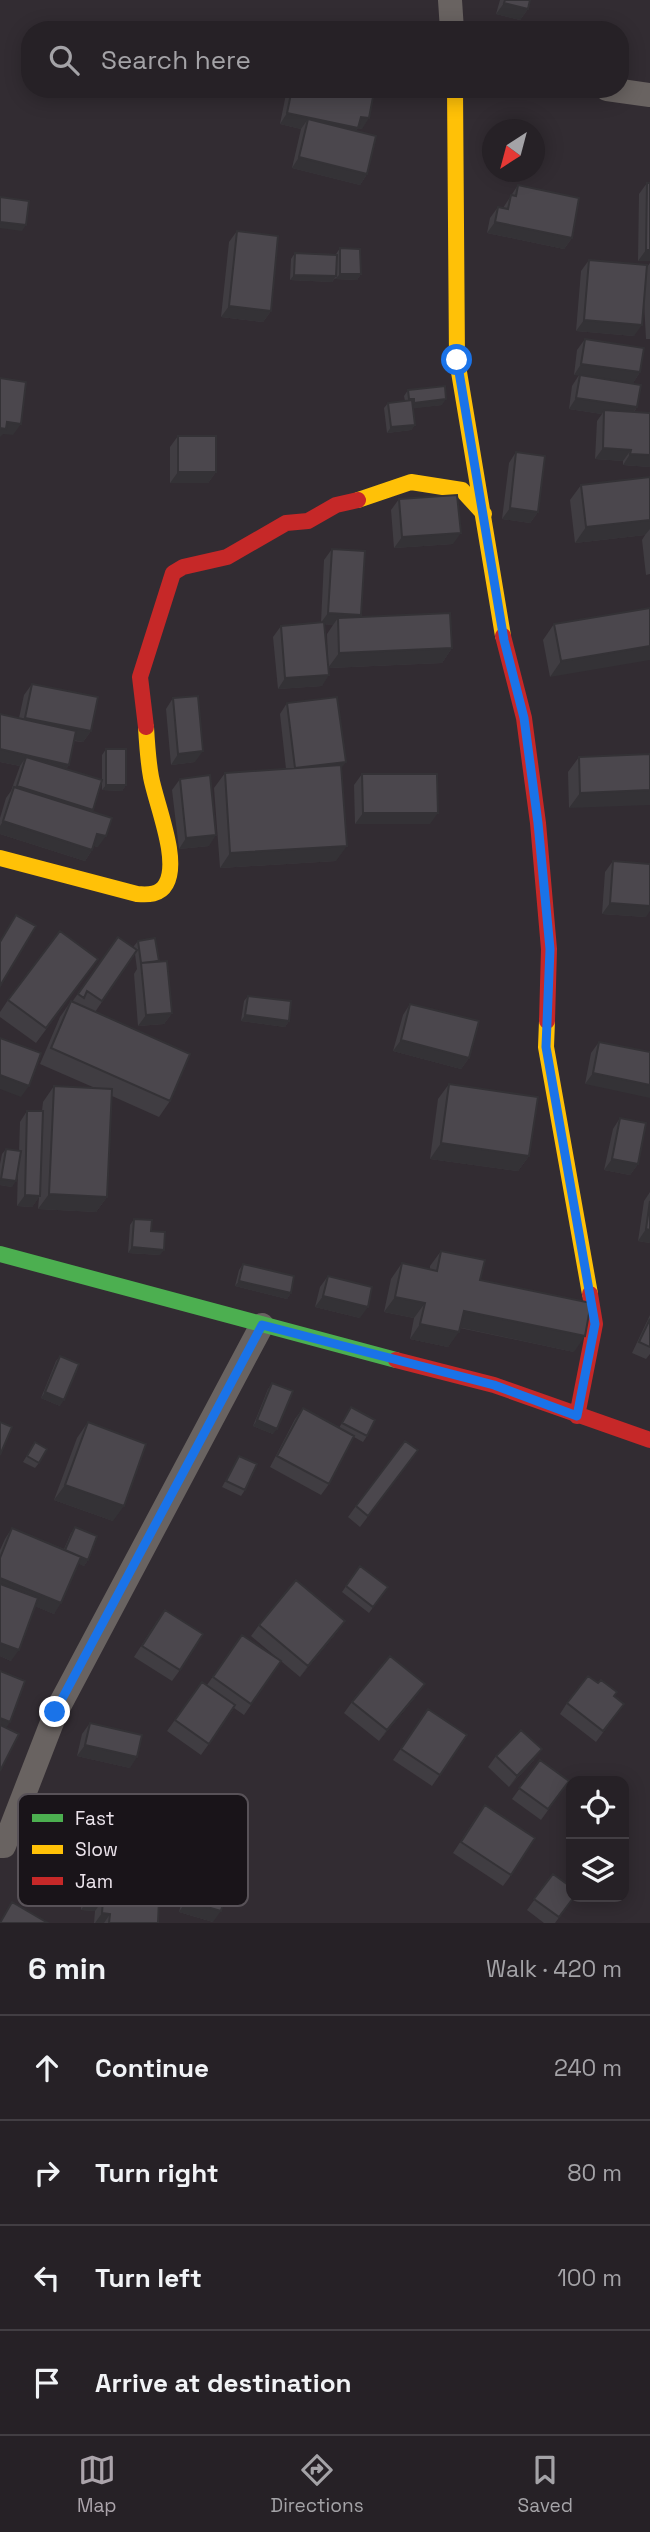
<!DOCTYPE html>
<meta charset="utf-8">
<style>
body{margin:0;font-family:"Space Grotesk",sans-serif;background:#322e32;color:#f1f3f6}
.controls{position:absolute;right:21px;bottom:21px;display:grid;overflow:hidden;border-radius:14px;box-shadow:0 4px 18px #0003}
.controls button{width:63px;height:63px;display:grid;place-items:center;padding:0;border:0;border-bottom:2px solid #423e43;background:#262126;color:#f1f3f6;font:35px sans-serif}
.compass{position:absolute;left:482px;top:119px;width:63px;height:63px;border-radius:50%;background:#262126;box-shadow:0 4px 18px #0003;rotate:216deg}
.stop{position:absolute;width:21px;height:21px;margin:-16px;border:5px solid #1a73e8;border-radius:50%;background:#fff}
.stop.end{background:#1a73e8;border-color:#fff;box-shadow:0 2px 7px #0008}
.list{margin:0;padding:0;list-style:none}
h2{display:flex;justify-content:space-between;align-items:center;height:91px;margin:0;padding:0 28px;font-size:30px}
h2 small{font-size:23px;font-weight:400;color:#a4a3a7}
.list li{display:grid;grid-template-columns:46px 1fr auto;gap:21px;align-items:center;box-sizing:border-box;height:105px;padding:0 28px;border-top:2px solid #423e43}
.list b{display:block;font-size:26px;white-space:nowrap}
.list em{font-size:23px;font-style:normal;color:#a4a3a7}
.icon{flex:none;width:38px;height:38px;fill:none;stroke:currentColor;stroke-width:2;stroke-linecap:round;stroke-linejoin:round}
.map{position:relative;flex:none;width:650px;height:1923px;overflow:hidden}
.search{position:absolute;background:#262126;box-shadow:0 4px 18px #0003;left:21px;right:21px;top:21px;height:77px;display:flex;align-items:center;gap:18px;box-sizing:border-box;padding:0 24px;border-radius:28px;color:#a4a3a7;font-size:26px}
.sheet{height:511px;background:#262126}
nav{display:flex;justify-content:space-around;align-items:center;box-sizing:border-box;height:98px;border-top:2px solid #423e43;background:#262126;font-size:19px;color:#a4a3a7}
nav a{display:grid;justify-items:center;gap:4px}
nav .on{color:#aba4ab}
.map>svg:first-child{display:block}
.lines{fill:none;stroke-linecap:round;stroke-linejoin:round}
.street{stroke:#696361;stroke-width:24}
.fast{stroke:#4caf50;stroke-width:16}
.slow{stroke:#ffc107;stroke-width:16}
.jam{stroke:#c62828;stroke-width:16}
.wall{fill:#403d42;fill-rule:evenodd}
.shaded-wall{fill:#343236}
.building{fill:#4b474d;stroke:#343236;stroke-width:2}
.route{stroke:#1a73e8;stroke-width:9}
.key{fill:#191419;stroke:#585258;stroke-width:2}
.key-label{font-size:19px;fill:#ece4ec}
</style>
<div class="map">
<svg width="650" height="1923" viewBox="0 0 650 1923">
<rect width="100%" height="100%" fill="#322c32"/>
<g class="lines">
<path class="street" d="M450,0L452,30
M607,89L650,95
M0,1846H4L56,1712L262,1325"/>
<path class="fast" d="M0,1254L396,1360"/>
<path class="slow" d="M455,89L457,360L503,636
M358,500L411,482L462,490L484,514
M0,858L137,894C148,895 160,895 166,884C180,860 156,804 151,777C148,761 147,744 146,727
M547,1021L546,1047L590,1294"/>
<path class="jam" d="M503,636L524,718L538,823L549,949L547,1021
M146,727L140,677L173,573L183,567L227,557L286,523L308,521L336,505L358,500
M396,1360L494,1385L650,1440
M577,1416L595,1324L590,1294"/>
</g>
<path class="wall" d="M500,0H530L528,9L520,20L496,14Z
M287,89H362V129L358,128L356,131L367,174L360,185L292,168L301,129L280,124Z
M647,183H650V261H638L639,194Z
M518,185L572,238L564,249L487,233L490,218L498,207L503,208Z
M237,231L271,311L263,322L221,317L229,242Z
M340,248L361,274L357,280L335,279L336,277L332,282L290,280L291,259L295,253L336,254Z
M589,260L647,267L650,263V339H646L644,303L634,336L576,331L581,271Z
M585,339L640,372L633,383L637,407L634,412L650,467L623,465V461L595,459L597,421L602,414L569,409L572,386L579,375H574L577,350Z
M408,390L442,405L413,408L415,425L411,430L387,433L384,408L388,403L405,401L404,396Z
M178,436L216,472L208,483H170V447Z
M516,452L538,512L530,523L502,519L509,463Z
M650,477V574L646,575L642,540L645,535L575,543L570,500L581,485Z
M399,499L453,544L394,548L391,510Z
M332,549L361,615L359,617L452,648L442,663L329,668L322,686L278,689L273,637L281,626L321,622L324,560ZM324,624L333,625L327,634L328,666Z
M650,608L550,677L543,640L554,624Z
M32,684L91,731L83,742L74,741L69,765L66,769L102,780V755L106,749L126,785L122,791L102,790V782L92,812L98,847L94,846L92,850L85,861L0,834V818L6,798L11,791L20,766L0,762V714L19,718L24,695Z
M173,698L195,762L171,765L166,709Z
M287,703L342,768L336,861L220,868L214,788L225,773L286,769L280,714Z
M650,754L569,808L568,772L579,757Z
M362,774L430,824H355L354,785Z
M180,779L209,846L179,849L172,790Z
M613,861L646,917L602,914L605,872Z
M118,937L134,948V946L138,941L159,961V962L172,1013L164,1024L138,1026L134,974L137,969L135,954L95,1012L170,1101L159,1117L112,1096L107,1197L96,1212L38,1209L39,1197L32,1207L17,1206L18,1167L12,1187L0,1185V1164L2,1154L6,1149L19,1151L20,1122L27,1111H42L43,1102L54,1086L95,1088L40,1064L60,1017L71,1001L72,1002Z
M98,959L36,1043L0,1017V1012L8,1000Z
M248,996L289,1021L285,1027L241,1021L244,1001Z
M410,1004L469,1058L461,1069L393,1051L403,1015Z
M599,1042L650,1052L585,1084L591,1053Z
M449,1084L529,1156L518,1171L430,1159L438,1099Z
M620,1118L638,1164L630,1175L604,1170L613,1129Z
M650,1192V1243L638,1241L644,1201Z
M134,1219L151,1231L160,1255L128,1253L130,1225Z
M441,1251L480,1280L574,1352L460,1328L448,1347L410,1339L414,1318L384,1312L391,1279L402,1263L430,1269V1266Z
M243,1264L291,1293L287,1299L235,1286L239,1270Z
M328,1276L360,1318L315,1307L320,1287Z
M650,1315V1354L646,1359L632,1353Z
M60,1356V1406L41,1398L56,1361Z
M272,1383L273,1434L253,1426L268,1389Z
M351,1407L367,1436L363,1442L354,1437L329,1484L321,1495L270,1467L295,1419L303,1408L339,1428Z
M88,1422L113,1521L54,1500L77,1438Z
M35,1442L39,1463L35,1468L23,1462Z
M239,1456L245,1490L241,1496L222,1487Z
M410,1461L360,1527L348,1517L356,1506Z
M75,1527L88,1560L84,1566L78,1563L54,1614L35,1606L11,1661L0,1656V1550L5,1539L12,1528L64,1549L71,1533Z
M360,1566L388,1587L369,1613L342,1592Z
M157,1621L180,1670L172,1681L134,1657Z
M259,1625L337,1632L300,1677L251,1636Z
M242,1635L281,1661L244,1715L234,1708L201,1755L167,1731L202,1682L207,1685Z
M417,1695L379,1741L344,1713L352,1702Z
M614,1696L624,1704L596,1742L560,1714L567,1703Z
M428,1709L467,1735L432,1786L393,1760Z
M90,1723L130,1768L77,1756L82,1734Z
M496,1756L534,1760L509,1787L488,1767Z
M540,1760L569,1781L541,1820L512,1799Z
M47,1806L68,1843L39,1839L42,1811Z
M85,1807L155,1858L147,1869L71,1853L77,1818Z
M477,1816L511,1875L503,1886L453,1853Z
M204,1837L213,1922L179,1912L196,1848Z
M553,1874L574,1897L555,1923H544L527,1910Z
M88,1893L158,1923H94L95,1911L81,1910V1904Z"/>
<path class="shaded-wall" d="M504,3L528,9L520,20L496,14Z
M287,113L361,117L369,118L362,129L358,128L351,139L308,119L301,129L280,124Z
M299,157L367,174L360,185L292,168Z
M0,222L26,225L22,231L0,228Z
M495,222L572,238L564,249L487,233Z
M646,250H650V261H638Z
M340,274H361L357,280L335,279Z
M294,275L336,276L332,282L290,280Z
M229,306L271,311L263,322L221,317Z
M584,320L642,325L634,336L576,331Z
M581,364L640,372L633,383L574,375Z
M576,398L637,407L629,418L604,410L602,414L569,409Z
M446,399L442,405L410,409L414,403Z
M7,422L21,424L13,435L3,434L0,437V428Z
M415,425L411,430L387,433L391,427Z
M603,448L631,450L623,461L595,459Z
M630,454L650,455V467L623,465Z
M178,472H216L208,483H170Z
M510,508L538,512L530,523L502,519Z
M650,520V532V529L645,535L575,543L586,527Z
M461,533L453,544L394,548L402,537Z
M328,613L361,615L353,626L338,618L333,625L320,624Z
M650,646V660L550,677L561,661Z
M452,648L442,663L328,668L339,653Z
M329,675L322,686L278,689L285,678Z
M25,718L91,731L83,742L17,729Z
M0,749L69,765L61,776L26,757L20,766L0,762Z
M203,751L195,762L171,765L178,754Z
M346,762L338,773L295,768Z
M106,785H126L122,791L102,790Z
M17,786L93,810L86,821L12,793Z
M650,790V805L569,808L580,793Z
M363,813H438L430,824H355Z
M3,821L92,850L85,861L0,834V826Z
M97,834L106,836L98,847L90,845Z
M216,835L209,846L179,849L186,838Z
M347,846L336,861L220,868L230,853Z
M610,903L650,906V911L646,917L602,914Z
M172,1013L164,1024L138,1026L146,1015Z
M245,1015L289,1021L285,1027L241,1021Z
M401,1040L469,1058L461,1069L393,1051Z
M593,1073L650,1085V1098L585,1084Z
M0,1075L29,1086L21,1097L0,1089Z
M441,1143L529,1156L518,1171L430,1159Z
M612,1159L638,1164L630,1175L604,1170Z
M0,1179H1L16,1181L12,1187L0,1185Z
M49,1194L107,1197L96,1212L38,1209Z
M25,1195L40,1196L32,1207L17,1206Z
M646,1229L650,1230V1243L638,1241Z
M132,1247L164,1250L160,1255L128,1253Z
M239,1281L291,1293L287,1299L235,1286Z
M323,1296L368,1307L360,1318L315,1307Z
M395,1297L425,1303L414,1318L384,1312Z
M464,1311L585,1336L574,1352L453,1326Z
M420,1324L459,1332L448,1347L410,1339Z
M45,1392L64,1400L60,1406L41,1398Z
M257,1420L277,1429L273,1434L253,1426Z
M65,1485L124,1506L113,1521L54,1500Z
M65,1551L88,1560L84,1566L61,1556Z
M0,1578L61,1603L54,1614L0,1592Z
M345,1621L337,1632L300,1677L308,1666Z
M0,1643L19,1650L11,1661L0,1656Z
M425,1684L417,1695L379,1741L387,1730Z
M0,1718L10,1722L3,1733L0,1732Z
M85,1745L137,1757L130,1768L77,1756Z
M542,1749L534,1760L509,1787L517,1776Z
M43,1833L72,1837L68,1843L39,1839Z
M78,1842L155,1858L147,1869L71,1853Z
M88,1899L103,1900L95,1911L81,1910Z
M186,1901L221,1911L213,1922L179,1912Z
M102,1913L110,1914L104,1923H95Z"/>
<path class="building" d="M505,0H530L528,9L504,3Z
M292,89H362L374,92L369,118L361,117L358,128L287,113Z
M308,119L376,136L367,174L299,157Z
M647,183H650V250H646Z
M518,185L579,198L572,238L495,222L498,207L508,209L511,195L516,196Z
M0,197L29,201L26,225L0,222Z
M237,231L278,236L271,311L229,306Z
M340,248L360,249L361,274H340Z
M295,253L337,255L336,276L294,275Z
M589,260L647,265L642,325L584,320Z
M585,339L644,348L640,372L581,364Z
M580,375L641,385L637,407L576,398Z
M0,378L26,382L21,424L7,422L6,429L0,428Z
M445,386L446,399L414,403V399H409L408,390Z
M412,400L415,425L391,427L388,403Z
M604,410L650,413V455L630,454L631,450L603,448Z
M178,436H216V472H178Z
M516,452L545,456L538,512L510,508Z
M650,477V520L586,527L581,485Z
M457,495L461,533L402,537L399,499Z
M332,549L365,551L361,615L328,613Z
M650,608V646L561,661L554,624Z
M450,613L452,648L339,653L338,618Z
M324,622L329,675L285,678L281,626Z
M32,684L98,697L91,731L25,718Z
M198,696L203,751L178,754L173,698Z
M337,697L346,762L295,768L287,703Z
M0,714L76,731L69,765L0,749Z
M106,749H126V785H106Z
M650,754V790L580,793L579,757Z
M26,757L102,780L93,810L17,786Z
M341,765L347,846L230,853L225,773Z
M362,774H437L438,813H363Z
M210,775L216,835L186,838L180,779Z
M14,787L112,818L106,836L97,834L92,850L3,821Z
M613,861L650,864V906L610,903Z
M16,915L36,926L0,986V942Z
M60,931L98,959L46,1028L8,1000Z
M118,937L137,950L102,1001L87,991L84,998L78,994Z
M155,938L159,961L141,963L138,941Z
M167,961L172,1013L146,1015L141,963Z
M248,996L291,1001L289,1021L245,1015Z
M71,1001L190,1054L170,1101L51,1048Z
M410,1004L479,1021L469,1058L401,1040Z
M0,1038L41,1053L29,1086L0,1075Z
M599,1042L650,1052V1085L593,1073Z
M449,1084L538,1097L529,1156L441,1143Z
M54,1086L112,1089L107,1197L49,1194Z
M27,1111H43L40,1196L25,1195Z
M620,1118L646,1123L638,1164L612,1159Z
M6,1149L21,1151L16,1181L1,1179Z
M650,1201V1230L646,1229Z
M134,1219L152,1220L151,1231L165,1232L164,1250L132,1247Z
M441,1251L485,1260L480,1280L591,1303L585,1336L464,1311L459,1332L420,1324L425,1303L395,1297L402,1263L437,1271Z
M243,1264L294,1276L291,1293L239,1281Z
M328,1276L372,1287L368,1307L323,1296Z
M650,1319V1347L639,1342Z
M60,1356L79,1364L64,1400L45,1392Z
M272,1383L293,1391L277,1429L257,1420Z
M351,1407L375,1420L367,1436L342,1423Z
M303,1408L354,1436L329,1484L277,1456Z
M0,1422L12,1427L0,1455Z
M88,1422L146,1444L124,1506L65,1485Z
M405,1441L418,1450L368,1516L356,1506Z
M35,1442L47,1449L39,1463L27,1456Z
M239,1456L257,1464L245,1490L226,1481Z
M75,1527L97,1536L88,1560L65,1550Z
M12,1528L81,1557L61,1603L0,1578V1558Z
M360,1566L388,1587L373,1607L346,1586Z
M296,1580L345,1621L308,1666L259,1625Z
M0,1584L38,1598L19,1650L0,1643Z
M165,1610L203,1634L180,1670L142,1646Z
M242,1635L281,1661L251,1704L213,1677Z
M390,1656L425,1684L387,1730L352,1702Z
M0,1671L25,1681L10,1722L0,1718Z
M588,1676L598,1683L601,1680L617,1692L614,1696L624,1704L603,1731L567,1703Z
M202,1682L235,1705L209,1744L175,1720Z
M428,1709L467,1735L440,1775L401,1749Z
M90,1723L142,1735L137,1757L85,1745Z
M0,1725L19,1734L0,1771Z
M521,1730L542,1749L517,1776L496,1756Z
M540,1760L569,1781L548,1809L519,1788Z
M485,1805L535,1838L511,1875L461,1842Z
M204,1837L238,1847L221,1911L186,1901Z
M553,1874L571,1887V1897H574L559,1917L534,1899Z
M88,1893L159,1899L158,1923H109L110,1914L102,1913L103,1900L88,1899Z
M12,1902L48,1923H0Z"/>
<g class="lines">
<path class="route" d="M55,1712L262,1325L494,1385L577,1416L595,1324L546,1047L550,949L538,823L524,718L504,640L457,360"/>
</g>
<rect x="18" y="1794" width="230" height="112" rx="10" class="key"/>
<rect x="32" y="1814" width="31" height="8" fill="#4caf50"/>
<rect x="32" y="1845" width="31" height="9" fill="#ffc107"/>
<rect x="32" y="1877" width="31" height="8" fill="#c62828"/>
<g class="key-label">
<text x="75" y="1825">Fast</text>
<text x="75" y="1856">Slow</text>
<text x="75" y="1888">Jam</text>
</g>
</svg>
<div class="controls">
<button><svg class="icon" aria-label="locate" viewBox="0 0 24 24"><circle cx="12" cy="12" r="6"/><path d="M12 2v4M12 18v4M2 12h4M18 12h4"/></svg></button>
<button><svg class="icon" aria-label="layers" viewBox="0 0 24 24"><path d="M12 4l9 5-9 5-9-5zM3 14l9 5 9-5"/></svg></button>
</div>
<svg class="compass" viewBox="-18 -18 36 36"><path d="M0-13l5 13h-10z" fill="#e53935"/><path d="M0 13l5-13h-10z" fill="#a4a3a7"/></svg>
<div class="stop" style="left:457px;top:360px"></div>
<div class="stop end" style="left:55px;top:1712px"></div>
<div class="search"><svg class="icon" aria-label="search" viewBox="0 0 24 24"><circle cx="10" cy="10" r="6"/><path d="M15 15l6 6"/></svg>Search here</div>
</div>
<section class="sheet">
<h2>6 min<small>Walk · 420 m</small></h2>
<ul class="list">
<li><svg class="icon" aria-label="ahead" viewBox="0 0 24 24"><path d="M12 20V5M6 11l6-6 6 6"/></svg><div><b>Continue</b></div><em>240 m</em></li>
<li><svg class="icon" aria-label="right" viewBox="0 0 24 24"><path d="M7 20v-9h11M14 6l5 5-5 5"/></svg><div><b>Turn right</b></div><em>80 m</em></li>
<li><svg class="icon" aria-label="left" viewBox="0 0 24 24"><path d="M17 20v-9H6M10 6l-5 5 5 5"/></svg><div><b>Turn left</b></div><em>100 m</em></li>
<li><svg class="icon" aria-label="arrive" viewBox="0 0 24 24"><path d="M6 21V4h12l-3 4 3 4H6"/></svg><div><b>Arrive at destination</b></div></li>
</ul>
</section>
<nav>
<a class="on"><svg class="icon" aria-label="map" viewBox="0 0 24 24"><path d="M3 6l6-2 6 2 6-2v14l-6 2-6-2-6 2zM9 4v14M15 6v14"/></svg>Map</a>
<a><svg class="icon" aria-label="directions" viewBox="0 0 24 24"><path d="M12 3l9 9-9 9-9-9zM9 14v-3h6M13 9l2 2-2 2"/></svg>Directions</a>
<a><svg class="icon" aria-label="saved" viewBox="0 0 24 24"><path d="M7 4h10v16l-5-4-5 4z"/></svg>Saved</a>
</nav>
